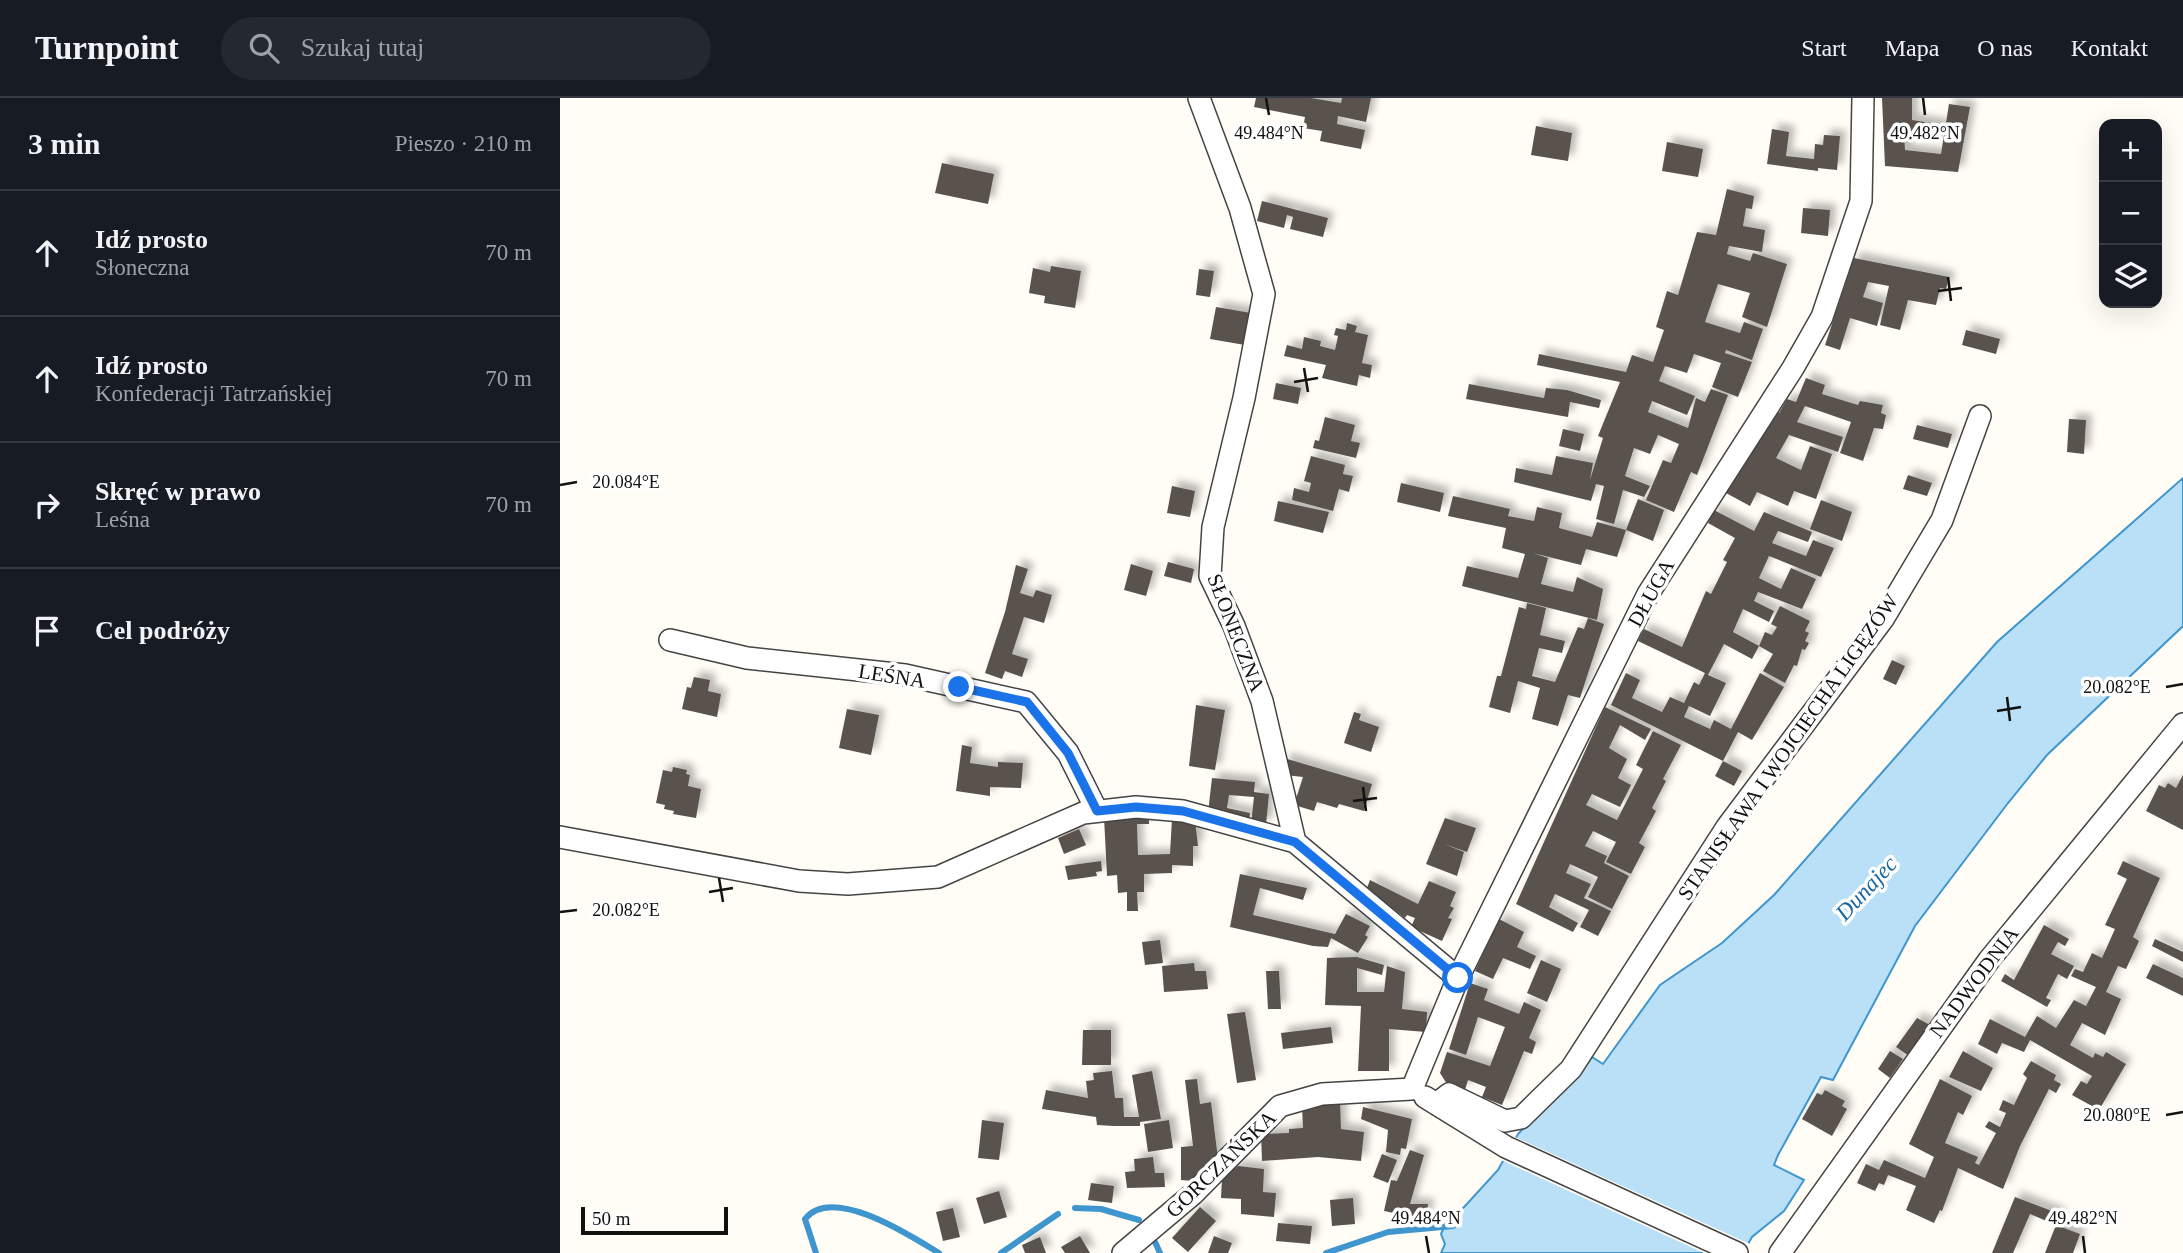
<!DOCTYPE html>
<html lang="pl">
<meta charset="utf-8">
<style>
body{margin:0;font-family:"Times New Roman",serif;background:#242831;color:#f1f3f6}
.controls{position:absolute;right:21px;top:21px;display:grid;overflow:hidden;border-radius:14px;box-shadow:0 7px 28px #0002}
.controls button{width:63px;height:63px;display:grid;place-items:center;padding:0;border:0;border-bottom:2px solid #363941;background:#171b24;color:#f1f3f6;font:35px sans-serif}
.scale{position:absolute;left:21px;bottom:18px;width:147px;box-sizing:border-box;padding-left:7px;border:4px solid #111;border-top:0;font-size:19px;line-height:24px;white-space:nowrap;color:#111;-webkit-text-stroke:5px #fff;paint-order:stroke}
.stop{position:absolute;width:21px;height:21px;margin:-16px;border:5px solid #1a73e8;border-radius:50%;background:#fff}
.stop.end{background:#1a73e8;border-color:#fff;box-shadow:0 2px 7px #0008}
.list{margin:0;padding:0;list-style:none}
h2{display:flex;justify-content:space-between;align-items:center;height:91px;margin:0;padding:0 28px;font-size:30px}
h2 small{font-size:23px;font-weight:400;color:#9ea1a6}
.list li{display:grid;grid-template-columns:46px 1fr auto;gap:21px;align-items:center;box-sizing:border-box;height:126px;padding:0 28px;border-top:2px solid #363941}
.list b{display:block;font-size:26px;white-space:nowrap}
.list p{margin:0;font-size:23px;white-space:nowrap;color:#9ea1a6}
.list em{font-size:23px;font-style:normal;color:#9ea1a6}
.icon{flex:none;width:38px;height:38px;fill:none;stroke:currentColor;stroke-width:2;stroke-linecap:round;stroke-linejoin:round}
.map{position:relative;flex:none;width:1623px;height:1155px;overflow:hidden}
header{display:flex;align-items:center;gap:42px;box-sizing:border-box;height:98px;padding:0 35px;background:#171b24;border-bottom:2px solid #363941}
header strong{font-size:33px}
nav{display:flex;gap:38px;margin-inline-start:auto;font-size:24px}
.search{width:490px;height:63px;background:#242831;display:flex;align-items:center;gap:18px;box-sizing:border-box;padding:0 24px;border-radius:38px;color:#9ea1a6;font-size:26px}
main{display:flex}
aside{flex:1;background:#171b24}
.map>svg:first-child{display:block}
.water{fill:#b9e0f7;stroke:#3f96cf;stroke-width:2}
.pier{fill:#fffdf5}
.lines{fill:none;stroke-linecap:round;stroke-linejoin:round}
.stream{stroke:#3f96cf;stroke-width:6}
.building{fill:#5a524d;filter:url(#shadow)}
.minor-casing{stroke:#444;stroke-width:24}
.minor{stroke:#fff;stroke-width:21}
.route{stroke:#1a73e8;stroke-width:9}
.ticks{fill:none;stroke:#111;stroke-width:2.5}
.labels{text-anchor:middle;stroke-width:7;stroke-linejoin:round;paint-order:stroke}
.street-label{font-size:21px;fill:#111;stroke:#fff}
.water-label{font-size:23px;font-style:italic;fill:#1768a6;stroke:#fff}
.ticks-label{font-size:18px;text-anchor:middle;fill:#111;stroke:#fff;stroke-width:7;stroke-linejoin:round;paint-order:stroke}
</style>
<header>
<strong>Turnpoint</strong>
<div class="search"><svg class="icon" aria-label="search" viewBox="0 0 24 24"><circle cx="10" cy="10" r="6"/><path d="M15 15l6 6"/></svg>Szukaj tutaj</div>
<nav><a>Start</a><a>Mapa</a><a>O nas</a><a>Kontakt</a></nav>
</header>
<main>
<aside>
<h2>3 min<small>Pieszo · 210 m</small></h2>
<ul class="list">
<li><svg class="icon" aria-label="ahead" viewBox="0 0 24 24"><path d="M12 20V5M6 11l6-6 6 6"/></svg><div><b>Idź prosto</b><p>Słoneczna</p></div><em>70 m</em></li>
<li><svg class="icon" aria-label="ahead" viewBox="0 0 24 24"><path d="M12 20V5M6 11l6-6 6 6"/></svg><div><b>Idź prosto</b><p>Konfederacji Tatrzańskiej</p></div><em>70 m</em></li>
<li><svg class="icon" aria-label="right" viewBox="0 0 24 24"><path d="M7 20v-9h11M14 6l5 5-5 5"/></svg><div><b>Skręć w prawo</b><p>Leśna</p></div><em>70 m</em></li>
<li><svg class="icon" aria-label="arrive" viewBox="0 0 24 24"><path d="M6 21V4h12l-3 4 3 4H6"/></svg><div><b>Cel podróży</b></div></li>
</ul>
</aside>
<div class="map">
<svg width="1623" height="1155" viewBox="0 0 1623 1155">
<defs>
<filter id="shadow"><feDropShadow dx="6" dy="-6" stdDeviation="3.5" flood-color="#0004"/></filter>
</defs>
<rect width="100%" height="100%" fill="#fffdf5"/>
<path class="water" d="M1623,380V528L1487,657L1448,705L1355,828L1273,982L1261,979L1218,1057L1214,1067L1244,1082L1224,1113L1192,1139L1183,1155H881L885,1146L881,1136L888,1120L895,1119L938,1072L958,1036L1032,959L1043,966L1100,887L1162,845L1214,797L1437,544Z"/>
<path class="pier" d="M953,1038L1190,1146L1186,1155H1144L941,1062Z"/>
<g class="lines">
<path class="stream" d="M515,1110L541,1111L579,1122
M595,1144L600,1155
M256,1155L245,1121C272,1086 351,1138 379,1155
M441,1155L498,1116
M766,1155L828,1134L893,1128"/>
</g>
<path class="building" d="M696,0H751L781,5L782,0H811L806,24L778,18L777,26L805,32L801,51L760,43L762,33L743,30L745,19L694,9Z
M1322,0H1352V22L1384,27L1382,40L1344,35L1345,52L1381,56L1389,6L1410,9L1398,74L1325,68Z
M976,28L1012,35L1008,63L971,57Z
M1212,31L1229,34L1226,58L1254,61L1255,46L1263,47L1264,37L1280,38L1277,72L1258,70V73L1207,66Z
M1107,44L1143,51L1138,79L1102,73Z
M382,65L434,76L428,106L375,95Z
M1167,91L1194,98L1192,111L1186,110L1183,128L1205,132L1202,154L1169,148L1167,156L1190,163L1193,155L1227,166L1207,229L1182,219L1190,195L1158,186L1145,224L1180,235L1184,224L1203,231L1192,262L1166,252L1165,255L1192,264L1178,299L1152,289L1161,265L1134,256L1127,275L1105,268L1099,283L1135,298L1127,317L1092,303L1088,314L1128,330L1136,300L1145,304L1151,291L1168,297L1137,377L1131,374L1114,414L1086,402L1103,362L1111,365L1119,346L1098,337L1090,356L1074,350L1065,378L1090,388L1084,399L1063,392L1054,426L1036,421L1044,388L1036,386L1031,403L954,384L956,370L992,377L996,358L1033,365L1030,382L1043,340L1038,338L1060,284L977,267L979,256L1066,274L1072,257L1093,264L1104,232L1096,229L1107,193L1118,197L1137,134L1156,137Z
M702,103L768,120L763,139L730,131L733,119L727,117L724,130L697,123Z
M1243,110L1270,112L1268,138L1241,135Z
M1294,160L1389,179L1386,191L1380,190L1376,207L1348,202L1340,232L1320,227L1329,188L1308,184L1303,199L1323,205L1317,228L1290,220L1280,252L1265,247Z
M491,168L521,173L515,210L484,205L485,198L469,195L473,170L490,174Z
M639,171L654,173L650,199L636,197Z
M656,209L691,215L685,247L650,241Z
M787,225L797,228L795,234L808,237L802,265L812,267L810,280L799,277L797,288L762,280L766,267L724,258L727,247L742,251L744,239L761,243L760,248L775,252L778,238L774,237L776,230L786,232Z
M1406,232L1440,241L1436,256L1402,247Z
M1246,280L1265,287L1262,296L1298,307L1300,303L1323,307L1321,315L1326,317L1323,331L1314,330L1303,363L1280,355L1291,324L1245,308L1237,324L1283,339L1278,354L1229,337L1216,360L1241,372L1250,348L1272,356L1256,401L1234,393L1228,408L1197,394L1190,408L1166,395L1180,365L1184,368L1216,314L1219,315L1227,301L1236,304Z
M716,285L741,290L738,306L713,301Z
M909,286L984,300L986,290L1007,292L1041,302L1039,310L1010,304L1008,319L906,301Z
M765,319L795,327L791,343L800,345L796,360L753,350L755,342L759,343Z
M1509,321L1526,322L1524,356L1507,354Z
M1357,327L1392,336L1388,350L1353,341Z
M1003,331L1024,336L1020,353L999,348Z
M751,358L785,367L783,376L793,378L789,394L779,391L773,413L732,402L734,390L749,394L751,385L744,383Z
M1348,377L1372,385L1367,398L1343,391Z
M841,385L884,395L880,414L837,404Z
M612,388L635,393L630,419L607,415Z
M893,398L950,411L948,418L974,423L977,409L1002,415L999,430L1032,439L1037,424L1066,432L1057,459L1026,451L1021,467L973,455L988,460L981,486L1013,494L1017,479L1043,491L1037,522L902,488L907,468L958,480L965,456L942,450L946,430L888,418Z
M1078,401L1104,412L1093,443L1066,432Z
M1261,402L1292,414L1282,443L1250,431Z
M718,403L769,414L763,435L714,423Z
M1154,412L1194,433L1204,414L1252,434L1248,444L1218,433L1212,445L1246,458L1253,442L1274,450L1261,479L1209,458L1199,480L1221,491L1231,470L1256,481L1242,511L1198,494L1194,503L1214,513L1209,524L1183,511L1173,534L1199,548L1205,534L1212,537L1217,529L1211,526L1220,508L1250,523L1245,533L1249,535L1245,543L1249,545L1245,552L1242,551L1237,568L1234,567L1225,585L1203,573L1213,556L1199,548L1192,561L1164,546L1148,577L1166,585L1150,618L1129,608L1124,619L1150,631L1154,622L1171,631L1200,575L1224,589L1192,642L1178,634L1163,663L1051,607L1066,575L1080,582L1072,600L1102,614L1110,599L1124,605L1134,584L1139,587L1145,575L1078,543L1084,531L1122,549L1146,493L1151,496L1167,464L1163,462L1175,440L1148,425Z
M608,464L634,471L631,485L604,478Z
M571,466L593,473L586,498L564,492Z
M456,467L468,471L460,495L473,499L476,492L492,497L484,525L464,519L452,556L468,561L462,579L445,573L442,581L425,575L445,514Z
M967,505L986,510L980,537L1005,543L1002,555L979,550L972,578L995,584L1018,529L1024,531L1028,520L1044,526L1020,600L1008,597L998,628L972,621L980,590L958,583L950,615L929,609L937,578H941L959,509L966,511Z
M1332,562L1345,568L1336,587L1323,581Z
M134,579L150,582L148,593L161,596L157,619L122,611L127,589L131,590Z
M636,607L665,612L655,672L629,668Z
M1045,609L1091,631L1085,642L1060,627L1049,650L1067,661L1058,680L1071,687L1060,709L1032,696L1026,707L1057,722L1083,671L1076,667L1093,633L1121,647L1103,681L1106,683L1092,710L1096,713L1079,745L1085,749L1071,776L1046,764L1056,744L1033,733L1025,748L1047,758L1044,765L1069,778L1052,811L1028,799L1038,779L1010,766L1006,775L1031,786L1024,800L1051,813L1038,838L1020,829L1029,812L995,796L989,809L1018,825L1013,834L956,806Z
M287,611L319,617L311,657L279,650Z
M794,614L801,616L799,622L819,629L811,654L784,645Z
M402,647L412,649L410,665L438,669V664L463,665L461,690L430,689V698L396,693Z
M724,660L812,686L804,713L779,706L777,710L757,704L754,713L734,707L743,679L725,677Z
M1163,663L1182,673L1174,688L1155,678Z
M113,669L127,672L126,676L130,677L128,688L141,691L136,720L113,716L114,713L104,711L105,707L96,705L103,672L112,674Z
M1623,677V732L1586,713L1599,687L1605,690L1608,685L1616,690Z
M652,680L695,684L694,694L709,696L706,727L691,726L694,699L669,697L667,710L690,715L689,725L648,715Z
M544,719H589V726H577L578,757L610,756L612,721L635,722L638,748H633V768L612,767V775L584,776V794H577L578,813H567V794L558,795L557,777L547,778Z
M885,720L916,730L907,754L884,746L904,754L897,778L866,766Z
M519,731L526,747L504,756L498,740Z
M541,763L542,773L536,774L537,778L508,782L505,768Z
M1563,763L1600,780L1573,839L1579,843L1566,871L1558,868L1546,894L1561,901L1545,937L1522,925L1510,947L1533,960L1535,955L1543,959L1546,954L1566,966L1539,1012L1512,997L1521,983L1527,986L1532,978L1470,942L1464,954L1442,945L1437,956L1418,946L1430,921L1465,939L1477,918L1496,930L1514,902L1526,908L1536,889L1511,878L1515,871L1523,874L1532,855L1542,860L1555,831L1545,827L1567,781L1557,776Z
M680,776L747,790L743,802L700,790L693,817L775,836L786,816L810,828L805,837L808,839L798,855L771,840L768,849L753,848L670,829Z
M810,782L858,806L869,783L896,794L890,808L894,810L888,820L892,821L882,843L851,829L855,820L847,817L845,820L807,790Z
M939,821L964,834L957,849L976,858L970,871L943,860L933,881L915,873Z
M1484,827L1509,841L1505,848L1498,844L1491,856L1514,868L1507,881L1498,876L1486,900L1491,902L1487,909L1441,883L1445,876L1454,882Z
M1595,841L1623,854V864L1592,848Z
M600,842L603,865L585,867L582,844Z
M797,859L824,867L822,877L797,870V894H824L827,868L845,874L842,911L867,914L866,934L829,931V973H798L801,908L765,907L767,860Z
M981,862L1001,871L987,904L967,895Z
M634,865L635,873H646L648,891L604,894L602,868Z
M1593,866L1623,880V898L1586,880Z
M706,873H719L721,911H708Z
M910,885L928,891L924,902L959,916L964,904L981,912L969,940L976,944L972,956L964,953L942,1007L922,999L926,989L908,982L905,992L887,986L880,975L887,954L930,968L945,929L918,919L906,957L889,951Z
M685,914L696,982L677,985L667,916Z
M1357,920L1370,927L1349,958L1336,949Z
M771,929L773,945L723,951L721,935Z
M523,932H551V967H522Z
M1330,953L1343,961L1330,980L1318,971Z
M1403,953L1433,970L1421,993L1389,979Z
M1471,963L1496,977L1494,982L1501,986L1496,995L1489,991L1460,1048L1443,1091L1398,1070L1382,1113L1380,1112L1374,1125L1346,1112L1356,1088L1328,1077L1324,1087L1319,1085L1315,1093L1297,1085L1306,1066L1319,1072L1324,1062L1365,1080L1374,1059L1349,1046L1380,981L1412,998L1403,1017L1398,1014L1385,1045L1418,1059L1415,1065L1419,1067L1436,1035L1425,1029L1429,1023L1440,1029L1446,1015L1439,1012L1443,1002L1454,1007L1467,980L1463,976Z
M552,973L555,1000H563L564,1019H579L572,977L592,973L601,1021L580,1024V1028H554L537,1027L536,1019L482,1011L486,992L528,1000L526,983L534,982L533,975Z
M637,981L640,1006L651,1004L658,1061L633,1083L621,1082V1049L633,1048L625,982Z
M1265,992L1285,1003L1282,1008L1287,1011L1272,1038L1242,1021L1257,995L1262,997Z
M780,1002L781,1031L804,1034L801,1063L758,1059L702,1063L701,1036L729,1035V1031L743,1030L742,1008Z
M803,1009L852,1021L846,1051L841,1050L840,1057L826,1054L828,1032L801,1021Z
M422,1022L444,1025L439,1062L418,1060Z
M609,1022L613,1050L588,1054L584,1026Z
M850,1052L864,1057L850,1106H868L867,1118H848L824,1113L831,1082L837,1083Z
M822,1056L837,1062L828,1085L813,1079Z
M593,1059L595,1075H604L605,1089L567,1090L565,1074L575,1073L574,1061Z
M678,1068L704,1071L703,1094L716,1095L714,1119L681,1116V1101L661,1100L662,1080Z
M531,1085L554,1088L552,1105L528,1102Z
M439,1093L447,1119L424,1126L416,1100Z
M1455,1099L1500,1116L1496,1127L1470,1116L1453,1155H1432Z
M793,1100L795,1126L772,1128L770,1102Z
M640,1109L656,1123L628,1154L612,1140Z
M393,1110L400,1139L383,1143L376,1114Z
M718,1125L752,1128L750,1146L716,1143Z
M1496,1127L1520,1136L1513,1155H1485Z
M520,1138L530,1155H505L501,1149Z
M654,1138L672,1145L668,1155H648Z
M480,1139L486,1155H465L462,1147Z"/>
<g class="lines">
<g class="minor-casing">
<path id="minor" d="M639,0L680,110L704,196L684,300L653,429L650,478L674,528L702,603L735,744L898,880
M110,542L187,560L345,577L466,604L508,655L537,713
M0,739L239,783L288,786L378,779L523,715L576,709L623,713L735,744
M852,991L898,880L1088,496L1233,270L1262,219L1301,103L1303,0
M865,999L946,1049L1177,1155
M876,1006L889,996L945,1023L961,1020L1011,971L1167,729L1323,521L1382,422L1420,318
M563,1155L633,1096L720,1008L762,996L852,991
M1220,1155L1429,862L1623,626"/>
</g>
<use href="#minor" class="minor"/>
</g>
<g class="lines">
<path class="route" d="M399,589L467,604L508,655L537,713L576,709L623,713L735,744L898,880"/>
</g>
<path class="ticks" d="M706,0L709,17M1363,0L1365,17M1388,179L1391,203M1378,193L1402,190M744,270L748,294M734,284L758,280M0,387L17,384M1606,589L1623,586M1447,599L1450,623M1437,613L1461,609M803,689L806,713M793,703L817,700M159,780L163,804M149,794L173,790M0,814L17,812M1606,1017L1623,1014M866,1138L869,1155M1523,1138L1525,1155"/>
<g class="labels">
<g class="street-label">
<text transform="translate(1091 495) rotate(-61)" y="7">DŁUGA</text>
<text transform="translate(676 535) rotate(69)" y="7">SŁONECZNA</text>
<text transform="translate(332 578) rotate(9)" y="7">LEŚNA</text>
<text transform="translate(1228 649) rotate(-55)" y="7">STANISŁAWA I WOJCIECHA LIGĘZÓW</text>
<text transform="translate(1414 884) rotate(-53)" y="7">NADWODNIA</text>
<text transform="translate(661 1066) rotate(-44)" y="7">GORCZAŃSKA</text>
</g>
<g class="water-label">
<text transform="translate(1306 790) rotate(-47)" y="8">Dunajec</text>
</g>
</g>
<g class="ticks-label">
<text x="709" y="41">49.484°N</text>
<text x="1365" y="41">49.482°N</text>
<text x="66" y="390">20.084°E</text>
<text x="1557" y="595">20.082°E</text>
<text x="66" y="818">20.082°E</text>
<text x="1557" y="1023">20.080°E</text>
<text x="866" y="1126">49.484°N</text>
<text x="1523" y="1126">49.482°N</text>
</g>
</svg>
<div class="controls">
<button>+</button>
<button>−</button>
<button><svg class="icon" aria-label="layers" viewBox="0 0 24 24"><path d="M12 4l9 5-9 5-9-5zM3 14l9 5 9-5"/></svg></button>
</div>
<div class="scale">50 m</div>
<div class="stop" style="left:898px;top:880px"></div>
<div class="stop end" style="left:399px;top:589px"></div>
</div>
</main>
